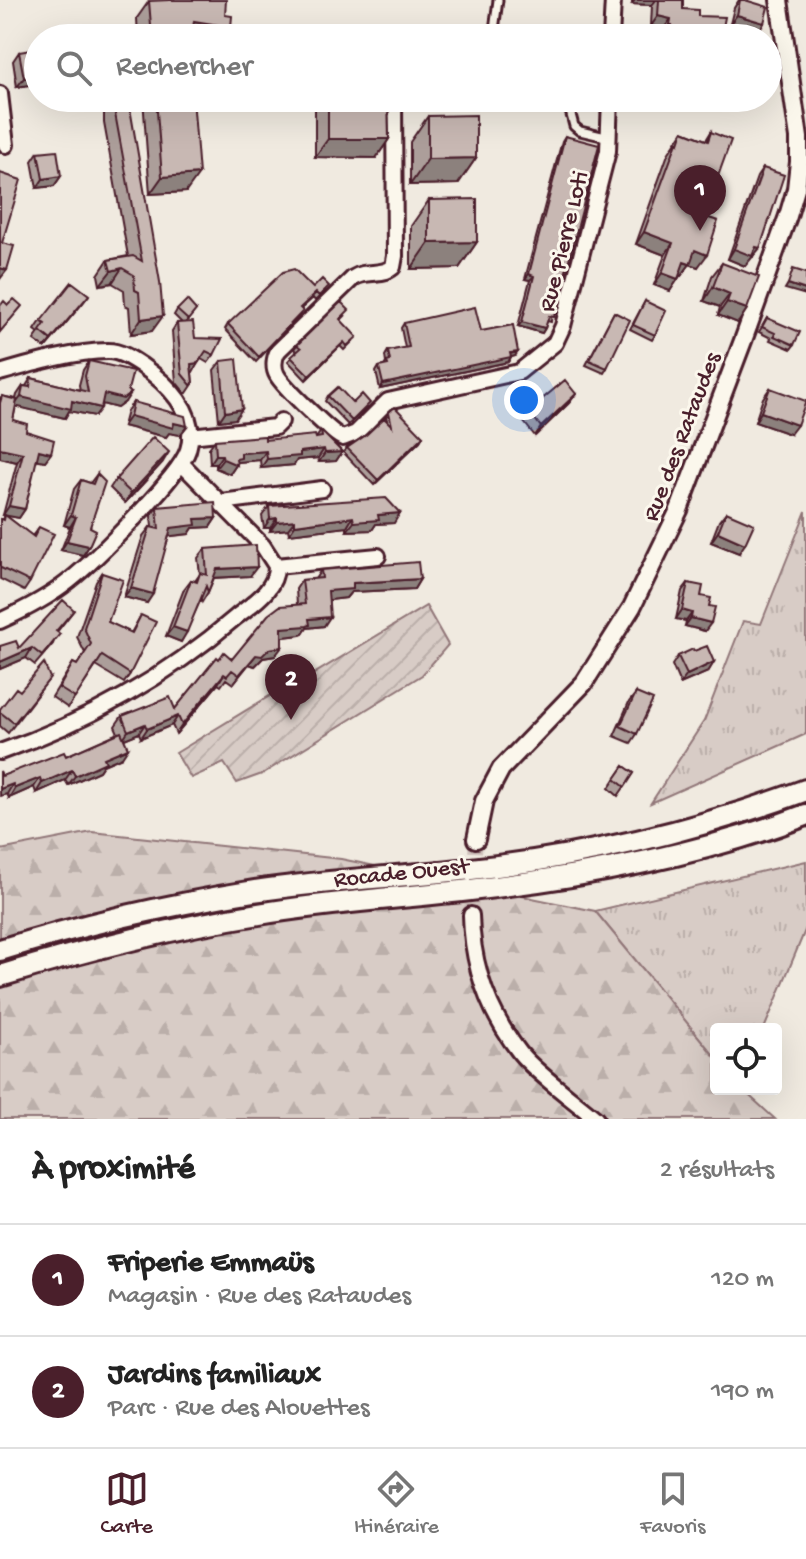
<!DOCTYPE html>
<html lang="fr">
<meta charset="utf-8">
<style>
body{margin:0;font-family:"Gochi Hand",sans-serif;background:#f2f2f2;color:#222}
.controls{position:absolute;right:24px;bottom:24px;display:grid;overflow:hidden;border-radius:8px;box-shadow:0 8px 32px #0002}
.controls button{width:72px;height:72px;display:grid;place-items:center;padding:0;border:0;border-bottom:2px solid #e0e0e0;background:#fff;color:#222;font:40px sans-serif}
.you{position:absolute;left:524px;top:400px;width:28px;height:28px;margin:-20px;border:6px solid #fff;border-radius:50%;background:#1a73e8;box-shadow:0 0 0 12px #1a73e833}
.badge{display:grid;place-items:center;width:52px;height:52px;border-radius:50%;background:#4a1f2b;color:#fff;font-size:26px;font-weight:700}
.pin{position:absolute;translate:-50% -66px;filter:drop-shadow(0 2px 4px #0008)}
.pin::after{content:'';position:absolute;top:42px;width:28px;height:24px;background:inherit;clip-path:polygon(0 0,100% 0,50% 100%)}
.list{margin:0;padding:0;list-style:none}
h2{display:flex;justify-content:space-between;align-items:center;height:104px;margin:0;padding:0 32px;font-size:34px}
h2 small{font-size:26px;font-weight:400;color:#767676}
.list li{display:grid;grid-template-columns:52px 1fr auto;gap:24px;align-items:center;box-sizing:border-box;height:112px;padding:0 32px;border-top:2px solid #e0e0e0}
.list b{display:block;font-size:30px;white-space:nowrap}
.list p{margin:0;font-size:26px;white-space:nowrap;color:#767676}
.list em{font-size:26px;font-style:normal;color:#767676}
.icon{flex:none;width:44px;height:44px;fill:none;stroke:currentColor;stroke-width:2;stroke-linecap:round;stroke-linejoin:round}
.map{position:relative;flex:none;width:806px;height:1119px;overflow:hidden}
.search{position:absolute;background:#fff;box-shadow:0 8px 32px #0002;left:24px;right:24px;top:24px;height:88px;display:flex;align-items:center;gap:20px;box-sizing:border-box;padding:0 28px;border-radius:44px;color:#767676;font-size:30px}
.sheet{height:328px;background:#fff}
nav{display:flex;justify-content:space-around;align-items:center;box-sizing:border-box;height:112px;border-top:2px solid #e0e0e0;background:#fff;font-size:22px;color:#767676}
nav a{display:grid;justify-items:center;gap:4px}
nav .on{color:#4a1f2b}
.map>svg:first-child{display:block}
.grass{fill:url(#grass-tufts);stroke:#917678;stroke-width:2}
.forest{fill:url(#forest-firs);stroke:#917678;stroke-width:2}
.garden{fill:url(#garden-furrows);stroke:#917678;stroke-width:2}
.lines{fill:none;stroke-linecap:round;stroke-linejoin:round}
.minor-tunnel{stroke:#cfc1bc;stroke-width:14;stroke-dasharray:14 7;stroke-linecap:butt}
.service-casing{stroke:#4a1f2b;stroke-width:13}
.minor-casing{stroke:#4a1f2b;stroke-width:20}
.tertiary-casing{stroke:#4a1f2b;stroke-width:22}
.primary-casing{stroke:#4a1f2b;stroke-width:26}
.service{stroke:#fbf7ec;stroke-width:7}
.minor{stroke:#fbf7ec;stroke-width:14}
.tertiary{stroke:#fbf7ec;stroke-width:16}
.primary{stroke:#fbf7ec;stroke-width:20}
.wall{fill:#ac9e9a;stroke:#4a1f2b;stroke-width:2}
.shaded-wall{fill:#8c817d;stroke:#4a1f2b;stroke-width:2}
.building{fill:#c8b8b3;stroke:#4a1f2b;stroke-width:2}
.labels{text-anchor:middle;stroke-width:6;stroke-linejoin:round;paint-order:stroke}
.street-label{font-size:24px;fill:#4a1f2b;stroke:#fbf7ec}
</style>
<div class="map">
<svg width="806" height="1119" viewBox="0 0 806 1119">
<defs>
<pattern id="grass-tufts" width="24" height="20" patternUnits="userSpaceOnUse" patternTransform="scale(2)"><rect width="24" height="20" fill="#d8ccc6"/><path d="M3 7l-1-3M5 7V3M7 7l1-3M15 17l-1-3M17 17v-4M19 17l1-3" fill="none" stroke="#bbafaa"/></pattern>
<pattern id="forest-firs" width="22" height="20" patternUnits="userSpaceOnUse" patternTransform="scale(2)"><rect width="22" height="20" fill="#d8ccc6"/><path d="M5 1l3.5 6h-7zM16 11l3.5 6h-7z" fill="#bbafaa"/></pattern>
<pattern id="garden-furrows" width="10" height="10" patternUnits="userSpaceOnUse" patternTransform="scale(2)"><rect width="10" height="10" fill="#d8ccc6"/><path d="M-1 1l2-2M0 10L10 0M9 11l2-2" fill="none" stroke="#bbafaa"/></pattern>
</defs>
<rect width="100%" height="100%" fill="#f0eae0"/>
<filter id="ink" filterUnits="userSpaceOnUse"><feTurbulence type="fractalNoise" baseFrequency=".0125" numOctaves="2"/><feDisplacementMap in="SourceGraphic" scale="16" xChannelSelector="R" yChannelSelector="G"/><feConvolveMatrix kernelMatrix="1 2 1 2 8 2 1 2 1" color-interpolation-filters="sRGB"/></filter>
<g filter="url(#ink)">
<path class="grass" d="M806,511V734L651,803L704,721L743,621L761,624Z
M806,861V928L764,1029H716V1058L595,911Z"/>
<path class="forest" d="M92,832L341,859L595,911L716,1058V1089H742L775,1119H0V850Z"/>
<path class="garden" d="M426,606L448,645L422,675L262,774L237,783L224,763L191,778L176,753L286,686L302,681Z"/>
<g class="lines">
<path class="minor-tunnel" d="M471,915L476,839"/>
<g class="service-casing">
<path id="service" d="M493,38L498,0
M577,98L570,111L574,126L580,131L610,138"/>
</g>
<g class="minor-casing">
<path id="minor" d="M410,38H412
M611,38L613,0
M0,94L6,145
M394,98L395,256L393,267C381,277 366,269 353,278L278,351C274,358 273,368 277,375C283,386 333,435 343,438L356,433L388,401L519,372L555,343L563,326L608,151L610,98
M0,373C31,364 75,351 108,351C120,351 132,359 141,365C168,384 199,414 188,450C180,476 93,562 69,581C48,598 24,610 0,621
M190,436L275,427L281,421
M182,464L263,546L276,566
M221,502L322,489
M0,752C87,722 166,677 236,617C252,604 277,589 276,566L378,556
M471,915C472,966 489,1013 520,1053C537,1074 575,1101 596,1119"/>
</g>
<g class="tertiary-casing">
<path id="tertiary" d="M476,839L484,801L501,769L584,683L632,607L679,510L744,338L788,216L796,189L799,162V138L779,0"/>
</g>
<g class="primary-casing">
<path id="primary" d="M0,950C83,924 167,905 254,891C326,880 398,877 471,869C585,857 698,830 806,790
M0,976C85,950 171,928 259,914C329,902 399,898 470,890C583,877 699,856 806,815"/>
</g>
<use href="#service" class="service"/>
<use href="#minor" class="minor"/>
<use href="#tertiary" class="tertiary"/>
<use href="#primary" class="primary"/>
</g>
<path class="wall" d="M632,0H683V9L698,16L721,38H665V35L663,34L664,28L651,26L652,5L632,4Z
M739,0H745L758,33L730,24L734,8Z
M149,1L225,15L231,27L223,38H138L137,18Z
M19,52L34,84L17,87L13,61Z
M104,98H129L152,331L131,334L129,307L125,305L124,290L112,283L100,285L98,275L108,260L128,256L104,123Z
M143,98H193L186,192L150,194Z
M315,98H388L389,139L376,158L315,157Z
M428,116L476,158L458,184L410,185V142Z
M683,131L706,140L711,132L709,191L702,189L697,204L709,218L698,267L690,264L681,276H680L670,291L654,285L665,255L636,244L668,154Z
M565,136L551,322L547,321L545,328L542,333L518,326L530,280L525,279L562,141Z
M38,152L61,176L54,186L37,188L32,161Z
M763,168L753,257H751L745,266L728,259L757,177Z
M429,200L477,242L459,268L411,269V226Z
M722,263L747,309L738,323L718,315L720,307L704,301L712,276Z
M313,288L325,291L315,301L313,298L301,309L303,311L299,316L256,362L225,329L228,324Z
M89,295L45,348L34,340L39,333L35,330L41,321Z
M645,301L655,335L652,340L630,329Z
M177,310H196L186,322L195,338L214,355L208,363L201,359L192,372L193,384L187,393H185L176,382L172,331L177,323H182L174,315Z
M614,312L607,368L604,373L586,365Z
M346,315L341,320L353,341L344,350L340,346L306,380L288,361L297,352L294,349L297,345Z
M767,318L794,345L791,349L770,340L771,338L759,332Z
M404,323L481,331L515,356L511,357L508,362L380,389L376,372L379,367L384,366L386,363L385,356L388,351L405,348L401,328Z
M89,361L125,402L117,408L102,404L95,416L69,411L65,418L16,406L13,420L51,453L45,461L36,459L25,509L19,518L3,515L17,462L0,458V398L2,396L16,399L17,395L23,386H26L31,378L80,390L79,385L83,370Z
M221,361L235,419L219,421L214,370Z
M770,388L790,434L755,422L763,398Z
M576,394L569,403L535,436L519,416L525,406L541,400Z
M328,396L353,403L367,408L348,425L325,401Z
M133,402L187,426L180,435L169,433L166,437L123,426L127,411Z
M389,412L423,436L420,441L374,485L343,452L347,448L387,420L386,417Z
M321,431L342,452L336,461L319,462L318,458L297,460L294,465L261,468L260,460L238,462L230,474L216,468V464H210L209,448L215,440H265L316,438Z
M163,462L125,503L110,488L116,479Z
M97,474L90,527L89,546L83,555L61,550L70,527L64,525L74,489L81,480L90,483Z
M269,506L394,523L376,524L372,530L347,531V527L289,534L288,529L270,531V528H264L262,516Z
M157,507L216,518L210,527L193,528L189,534L169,536L147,603L124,597L143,536L150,527H152L151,516Z
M726,512L739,553L711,542L719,521Z
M5,515L32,536L39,527L30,582L24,591L0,579V519H2Z
M205,549L250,576L214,578L208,592L202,602L201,599L181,642L166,636L184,589L191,580L195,581L200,574L198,558Z
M321,570L420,579L414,589L351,592L346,598L329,600L324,626L307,628L303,634L300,635L282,637L275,656L263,658L255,666L249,664L233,684L226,679L221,686L218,684L176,734L172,725L141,738L139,733L124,739L122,757L103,765L99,771L68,785L65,780L36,793L34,787L9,798L7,794L0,796V771L2,776L66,756L118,733L115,726L122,716L175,709L219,659H232L297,605L296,589L302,580L315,579Z
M102,573L108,622L131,633L141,615L130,674L124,683L96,666L68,708L52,697L73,663L77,665L85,653L77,637L96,582Z
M688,583L709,606L705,631L685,626L686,621L676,619L682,591Z
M74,610L57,632L53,644L35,665L26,658L0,669V646L19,648Z
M694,651L714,662L708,672L680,684L672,665L678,656Z
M50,678L8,733L0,726V709L20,691Z
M636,693L637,734L631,743L614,736L629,702Z
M624,766L634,773L618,796L609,788Z"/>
<path class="shaded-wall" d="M635,0H656L652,5L632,4Z
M737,15L764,23L758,33L730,24Z
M658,16L671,19L664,28L651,26Z
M194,21L231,27L223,38H182Z
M670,25H672L665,35L663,34Z
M38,75V78L34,84L17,87L24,78Z
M71,98H102L68,103Z
M412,98H459L457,101H410Z
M328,139H389L376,158L315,157Z
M476,158L458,184L410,185L428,159Z
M199,174L186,192L150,194L162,177Z
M707,175L717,179L709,191L698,187Z
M61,176L54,186L37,188L43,179Z
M644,232L673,243L665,255L636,244Z
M477,242L459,268L411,269L429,243Z
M756,247L760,248L745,266L728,259L734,249Z
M695,250L707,255L698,267L686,263Z
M684,262L690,264L681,276L676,274Z
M0,268L7,270L0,279Z
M122,268L112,283L100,285L111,271Z
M662,273L678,279L670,291L654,285Z
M529,274L534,276L530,280L525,279Z
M788,284L806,290V295L785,289Z
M713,287L730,294L720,307L704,301Z
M89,295L83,303L45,348L51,340Z
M727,302L747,309L738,323L718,315Z
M163,316L152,331L131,334L141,319Z
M522,322L545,328L542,333L518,326Z
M344,342L306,380L309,375Z
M518,352L515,356L511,357L508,362L380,389L383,384Z
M198,363L193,372H186L191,364Z
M131,393L125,402L117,408L98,403L104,394Z
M576,394L569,403L535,436L541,427Z
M21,397L72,401L101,408L95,416L69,411L65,418L14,406Z
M242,409L235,419L219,421L225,412Z
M761,412L797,425L790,434L755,422Z
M130,416L174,423L187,426L180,435L169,433L166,437L123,426Z
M423,436L420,441L374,485L378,480Z
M0,448L23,453L17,462L0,458Z
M324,449L318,458L297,460L294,465L261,468L267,459L300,452Z
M39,450L51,453L45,461L33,459Z
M266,451L260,460L238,462L230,474L216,468L223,459L241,453Z
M169,452L163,462L125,503L131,493Z
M342,452L336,461L319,462L325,453Z
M216,455H222L216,464H210Z
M9,506L25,509L19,518L3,515Z
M400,513L394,523L376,524L372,530L347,531L354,522L378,515Z
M71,515L76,517L70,527L64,525Z
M353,517L347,527L289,534L295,525Z
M216,518L210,527L193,528L189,534L164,537L171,528L195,519Z
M277,518L270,528H264L270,519Z
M295,520L288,529L270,531L277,522Z
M718,532L745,544L739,553L711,542Z
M67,541L89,546L83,555L61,550Z
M257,567L250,576L210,578L217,569Z
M420,579L414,589L351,592L346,598L322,601L328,591L353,583Z
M131,588L153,594L147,603L124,597Z
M682,610L692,613L686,621L676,619Z
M330,617L324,626L307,628L303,634L300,635L276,638L282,628L309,619Z
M691,618L711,623L705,631L685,626Z
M173,627L187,632L181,642L166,636Z
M282,647L275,656L263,658L255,666L249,664L233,684L256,655L269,649Z
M32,648L26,658L0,669V662Z
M714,662L708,672L680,684L687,675Z
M224,674L218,684L176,734L182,725Z
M178,716L172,725L141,738L147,729Z
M145,724L139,733L122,740L128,731Z
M128,748L122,757L103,765L99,771L68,785L75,776L104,758Z
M72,770L65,780L36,793L42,783Z
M40,778L34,787L9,798L15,788Z
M13,784L7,794L0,796V789Z"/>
<path class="building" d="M170,0H226L225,15L232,16L231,27L194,21L192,36H189V38H152L149,1Z
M659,0H683V9L698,10V16L725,17L721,38H669L672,25H670L671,19L658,16Z
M740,0H745L768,7L764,23L737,15Z
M475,31V38H427V32Z
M388,34V38H328V36Z
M768,48L772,49L771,57L775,58L771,74L768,73Z
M37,49L38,75L24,78L19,52Z
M114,98H129L130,108L160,282L163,316L141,319L139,292L135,290L134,275L122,268L111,271L108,260L133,256L142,261L114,108Z
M156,98H193L199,174L162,177Z
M328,98H388L389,139H328Z
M476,115V158L428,159V116Z
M683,131L708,141L711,132L731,140L717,179L707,175L697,204L712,209L709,218L718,221L707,255L695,250L690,264L684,262L678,279L662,273L673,243L644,232L677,142L679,143Z
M565,136L599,145L554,317L549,316L545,328L522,322L534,276L529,274Z
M57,150L61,176L43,179L38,152Z
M763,168L784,175L760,248L756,247L752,256L734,249Z
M0,173L21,180L2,243L14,246L7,270L0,268Z
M477,199V242L429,243V200Z
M722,263L759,277L747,309L727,302L730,294L713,287Z
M294,269L313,288L322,279L329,286L319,296L316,293L300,308L303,311L259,357L228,324L283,272Z
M793,269L806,273V290L788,284Z
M72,282L89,295L51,340L40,331L45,324L41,321Z
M14,299L22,306L0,332V306L4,301L8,305Z
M187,300L196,310L188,320L177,310Z
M645,301L666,311L655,335L633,325Z
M341,302L349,310L340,319L357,337L347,346L344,342L309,375L291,357L301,348L297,345Z
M475,307L481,331L513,325L518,352L510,353L511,357L383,384L379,367L388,365L387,362L390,361L388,351L409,347L404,323Z
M614,312L630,320L607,368L589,360Z
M767,318L800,332L794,345L774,336L775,333L762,327Z
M193,322L195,338L222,339L214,355L206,351L198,363L191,364L193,384L191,385L182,374L177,323Z
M237,359L242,409L225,412L221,361Z
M89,361L133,371L128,390L131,393L123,399L104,394L101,408L72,401L71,409L21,397L23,386L30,387L31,378L88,392L85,376Z
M565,380L576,394L541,427L525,406L541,400Z
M338,387L353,403L362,394L370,403L352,421L328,396Z
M770,388L806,401L797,425L761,412Z
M2,396L17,400L13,420L27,424L26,431L54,440L51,453L39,450L25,509L9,506L23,453L0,448V403Z
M133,402L185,416L187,426L174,423L173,428L130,416Z
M395,407L423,436L378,480L347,448L366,435L384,418L392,426L389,412Z
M321,431L342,452L325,453L324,449L300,452V456L267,459L266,451L241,453V458L236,459L237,465L223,459L222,455H216L215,440L265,436V440L315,435L316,438L322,437Z
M153,437L169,452L131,493L116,479Z
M97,474L105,482L90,527L96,530L89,546L67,541L76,517L71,515L81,480L93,484Z
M386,498L400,513L378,515L379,520L354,522L353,517L295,525V520L277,522V518L270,519L269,506Z
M215,502L216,518L195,519L196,525L171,528L153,594L131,588L150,527L159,529L157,507Z
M726,512L754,524L745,544L718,532Z
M5,515L34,537L39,527L54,534L30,582L1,568L0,569V519L4,520Z
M256,545L257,567L217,569L208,592L206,586L187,632L173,627L191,580L197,582L200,573L207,575L205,549Z
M418,562L420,579L353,583V589L328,591L330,617L309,619L310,625L307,626L282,628V647L269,649L262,656L256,655L239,675L232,670L227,676L224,674L182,725L178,716L147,729L145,724L128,731L122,716L170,697L175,709L217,657L219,659L224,652L232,659L268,615L280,606L305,604L302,580L322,578L321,570Z
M102,573L123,580L108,622L132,633L141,615L156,622L130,674L102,656L75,698L59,688L73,663L77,665L91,644L84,628Z
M688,583L703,586L701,596L711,598L709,606L715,607L711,623L691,618L692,613L682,610Z
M63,600L74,610L56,631L60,634L42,656L32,648L0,662V646L16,641L19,648Z
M707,646L714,662L687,675L678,656L693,649L694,651Z
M44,663L50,678L14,723L0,712V709L16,688L20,691Z
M636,693L653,700L637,734L620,726Z
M121,732L128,748L104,758L106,762L75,776L72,770L42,783L40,778L15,788L13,784L0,789V771L2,776L64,752L66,756Z
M624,766L634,773L625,787L615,779Z"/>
</g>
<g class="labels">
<g class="street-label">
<text transform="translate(562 241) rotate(-76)" y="8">Rue Pierre Loti</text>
<text transform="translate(680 436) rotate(-69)" y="8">Rue des Rataudes</text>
<text transform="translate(401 871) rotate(-6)" y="8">Rocade Ouest</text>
</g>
</g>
</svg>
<div class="controls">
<button><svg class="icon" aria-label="locate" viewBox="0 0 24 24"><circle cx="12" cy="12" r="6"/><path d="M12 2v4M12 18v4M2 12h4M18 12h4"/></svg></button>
</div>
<div class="you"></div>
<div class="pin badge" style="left:700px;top:231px">1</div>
<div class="pin badge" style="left:291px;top:720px">2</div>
<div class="search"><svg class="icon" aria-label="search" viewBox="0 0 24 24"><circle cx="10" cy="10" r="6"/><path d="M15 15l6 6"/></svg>Rechercher</div>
</div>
<section class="sheet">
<h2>À proximité<small>2 résultats</small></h2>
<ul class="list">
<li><span class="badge">1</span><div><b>Friperie Emmaüs</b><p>Magasin · Rue des Rataudes</p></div><em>120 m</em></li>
<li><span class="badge">2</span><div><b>Jardins familiaux</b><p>Parc · Rue des Alouettes</p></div><em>190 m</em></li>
</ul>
</section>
<nav>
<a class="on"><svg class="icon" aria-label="map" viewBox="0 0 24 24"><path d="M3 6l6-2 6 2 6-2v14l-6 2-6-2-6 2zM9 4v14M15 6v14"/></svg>Carte</a>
<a><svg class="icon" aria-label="directions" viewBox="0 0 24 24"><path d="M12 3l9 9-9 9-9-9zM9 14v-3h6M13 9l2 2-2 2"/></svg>Itinéraire</a>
<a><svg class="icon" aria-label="saved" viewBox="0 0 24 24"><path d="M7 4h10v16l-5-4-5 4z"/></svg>Favoris</a>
</nav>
